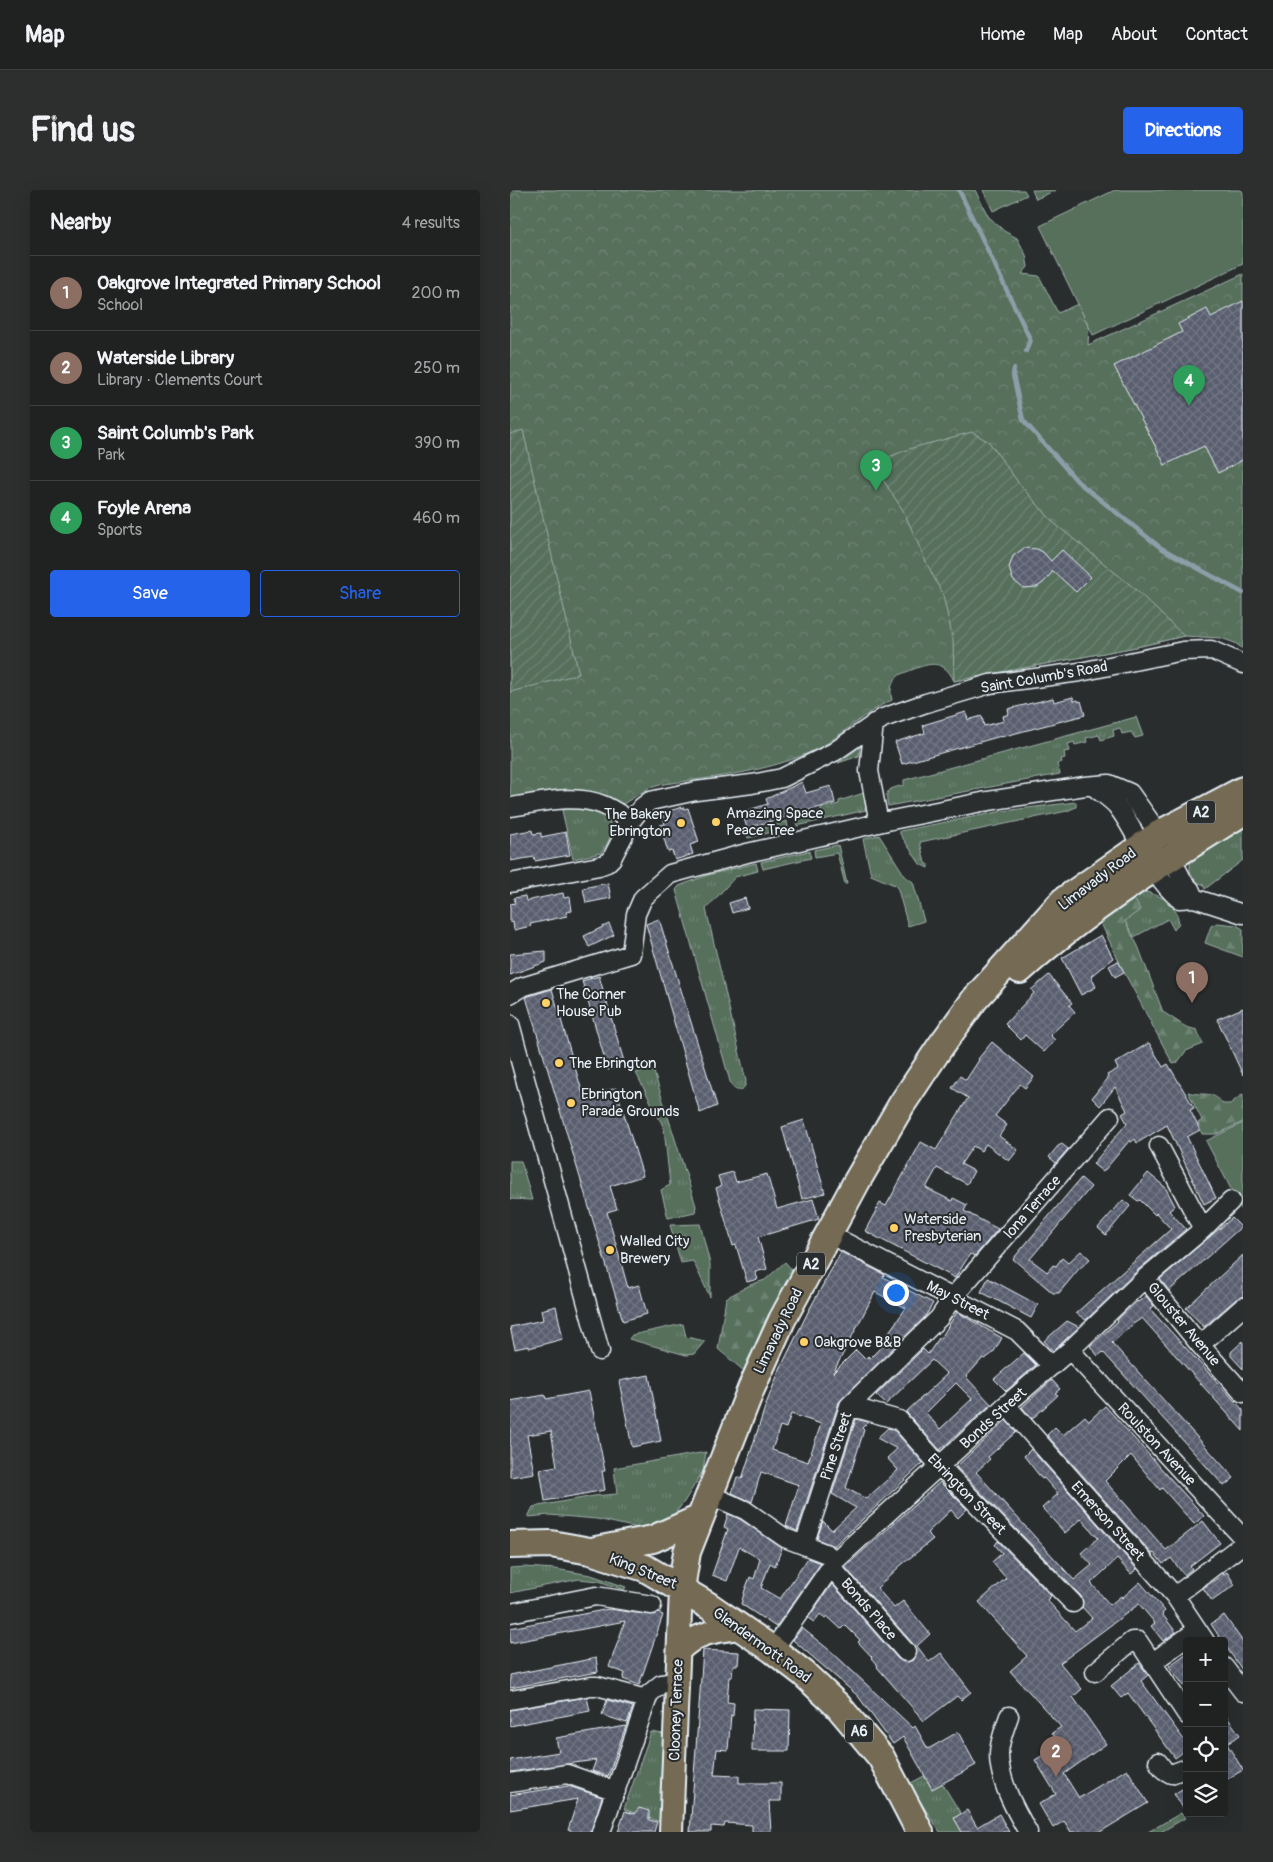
<!DOCTYPE html>
<meta charset="utf-8">
<style>
body{margin:0;font-family:Pangolin,sans-serif;background:#2d2f2f;color:#f1f3f6}
.controls{position:absolute;right:15px;bottom:15px;display:grid;overflow:hidden;border-radius:5px;box-shadow:0 5px 20px #0002}
.controls button{width:45px;height:45px;display:grid;place-items:center;padding:0;border:0;border-bottom:1px solid #3d3f40;background:#202222;color:#f1f3f6;font:25px sans-serif}
.you{position:absolute;left:385px;top:1102px;width:18px;height:18px;margin:-12px;border:4px solid #fff;border-radius:50%;background:#1a73e8;box-shadow:0 0 0 8px #1a73e833}
.badge{display:grid;place-items:center;width:32px;height:32px;border-radius:50%;background:#2563eb;color:#fff;font-size:16px;font-weight:700}
.pin{position:absolute;translate:-50% -41px;filter:drop-shadow(0 1px 2px #0008)}
.pin::after{content:'';position:absolute;top:26px;width:18px;height:15px;background:inherit;clip-path:polygon(0 0,100% 0,50% 100%)}
.list{margin:0;padding:0;list-style:none}
h2{display:flex;justify-content:space-between;align-items:center;height:65px;margin:0;padding:0 20px;font-size:21px}
h2 small{font-size:16px;font-weight:400;color:#a2a4a5}
.list li{display:grid;grid-template-columns:32px 1fr auto;gap:15px;align-items:center;box-sizing:border-box;height:75px;padding:0 20px;border-top:1px solid #3d3f40}
.list b{display:block;font-size:19px;white-space:nowrap}
.list p{margin:0;font-size:16px;white-space:nowrap;color:#a2a4a5}
.list em{font-size:16px;font-style:normal;color:#a2a4a5}
.actions{display:flex;gap:10px;padding:15px 20px}
.actions a{flex:1;padding:11px 0;border:1px solid #2563eb;border-radius:5px;text-align:center;font-size:18px;color:#2563eb}
.actions .main{background:#2563eb;color:#fff}
.icon{flex:none;width:28px;height:28px;fill:none;stroke:currentColor;stroke-width:2;stroke-linecap:round;stroke-linejoin:round}
.map{position:relative;flex:none;width:733px;height:1642px;overflow:hidden;border-radius:5px}
header{display:flex;align-items:center;gap:30px;box-sizing:border-box;height:70px;padding:0 25px;background:#202222;border-bottom:1px solid #3d3f40}
header strong{font-size:24px}
nav{display:flex;gap:28px;margin-inline-start:auto;font-size:18px}
.intro{display:flex;align-items:center;justify-content:space-between;box-sizing:border-box;height:120px;padding:0 30px}
h1{margin:0;font-size:35px}
.button{padding:12px 22px;border-radius:5px;background:#2563eb;color:#fff;font-size:18px;font-weight:700}
main{display:flex;gap:30px;padding:0 30px}
aside{flex:1;background:#202222;border-radius:5px;box-shadow:0 5px 20px #0002}
.map>svg:first-child{display:block}
.grass{fill:url(#grass-tufts);stroke:#9fb0aa}
.forest{fill:url(#forest-firs);stroke:#9fb0aa}
.park{fill:url(#park-crowns);stroke:#9fb0aa}
.garden{fill:url(#garden-furrows);stroke:#9fb0aa}
.pitch{fill:#566f5c;stroke:#9fb0aa}
.lines{fill:none;stroke-linecap:round;stroke-linejoin:round}
.stream{stroke:#8c9fa9;stroke-width:4.5}
.building{fill:url(#building-cross-hatch);stroke:#e8f1f8;fill-rule:evenodd}
.minor-casing{stroke:#e8f1f8;stroke-width:21}
.major-casing{stroke:#e8f1f8;stroke-width:26}
.highway-casing{stroke:#e8f1f8;stroke-width:30}
.minor{stroke:#2a2d2e;stroke-width:18}
.major{stroke:#756b52;stroke-width:22}
.highway{stroke:#756b52;stroke-width:26}
.poi-dot{fill:#ffd166;stroke:#2a2d2e;stroke-width:2}
.labels{text-anchor:middle;stroke-width:4;stroke-linejoin:round;paint-order:stroke}
.shield{fill:#2a2d2e;stroke:#afb6bb;stroke-width:1}
.shield-label{font-size:14px;font-weight:bold;fill:#e8f1f8}
.street-label{font-size:15px;fill:#e8f1f8;stroke:#2a2d2e}
.poi-label{font-size:15px;fill:#e8f1f8;stroke:#2a2d2e;text-anchor:start}
</style>
<header>
<strong>Map</strong>
<nav><a>Home</a><a>Map</a><a>About</a><a>Contact</a></nav>
</header>
<div class="intro"><h1>Find us</h1><a class="button">Directions</a></div>
<main>
<aside>
<h2>Nearby<small>4 results</small></h2>
<ul class="list">
<li><span class="badge" style="background:#8d6e63">1</span><div><b>Oakgrove Integrated Primary School</b><p>School</p></div><em>200 m</em></li>
<li><span class="badge" style="background:#8d6e63">2</span><div><b>Waterside Library</b><p>Library · Clements Court</p></div><em>250 m</em></li>
<li><span class="badge" style="background:#2e9e5b">3</span><div><b>Saint Columb's Park</b><p>Park</p></div><em>390 m</em></li>
<li><span class="badge" style="background:#2e9e5b">4</span><div><b>Foyle Arena</b><p>Sports</p></div><em>460 m</em></li>
</ul>
<div class="actions"><a class="main">Save</a><a>Share</a></div>
</aside>
<div class="map">
<svg width="733" height="1642" viewBox="0 0 733 1642">
<defs>
<pattern id="grass-tufts" width="24" height="20" patternUnits="userSpaceOnUse" patternTransform="scale(1.25)"><rect width="24" height="20" fill="#566f5c"/><path d="M3 7l-1-3M5 7V3M7 7l1-3M15 17l-1-3M17 17v-4M19 17l1-3" fill="none" stroke="#6e8474"/></pattern>
<pattern id="forest-firs" width="22" height="20" patternUnits="userSpaceOnUse" patternTransform="scale(1.25)"><rect width="22" height="20" fill="#566f5c"/><path d="M5 1l3.5 6h-7zM16 11l3.5 6h-7z" fill="#6e8474"/></pattern>
<pattern id="park-crowns" width="20" height="18" patternUnits="userSpaceOnUse" patternTransform="scale(1.25)"><rect width="20" height="18" fill="#566f5c"/><path d="M2 6a3 3 0 1 1 6 0M12 15a3 3 0 1 1 6 0" fill="none" stroke="#6e8474"/></pattern>
<pattern id="garden-furrows" width="10" height="10" patternUnits="userSpaceOnUse" patternTransform="scale(1.25)"><rect width="10" height="10" fill="#566f5c"/><path d="M-1 1l2-2M0 10L10 0M9 11l2-2" fill="none" stroke="#6e8474"/></pattern>
<pattern id="building-cross-hatch" width="8" height="8" patternUnits="userSpaceOnUse" patternTransform="scale(1.25)"><rect width="8" height="8" fill="#5a5e6f"/><path d="M0 0l8 8M0 8l8-8" fill="none" stroke="#727684"/></pattern>
</defs>
<rect width="100%" height="100%" fill="#2a2d2e"/>
<filter id="ink" filterUnits="userSpaceOnUse"><feTurbulence type="fractalNoise" baseFrequency=".02" numOctaves="2"/><feDisplacementMap in="SourceGraphic" scale="10" xChannelSelector="R" yChannelSelector="G"/><feConvolveMatrix kernelMatrix="1 2 1 2 8 2 1 2 1" color-interpolation-filters="sRGB"/></filter>
<g filter="url(#ink)">
<path class="grass" d="M626,527L633,546L625,548L621,542L612,544L610,538L603,540L604,546L591,550L589,545L576,548L577,552L565,555L564,552L558,554L560,561L554,562L555,568L551,569L552,572L547,574L550,584L378,616C374,599 379,599 394,595V590Z
M354,603L356,620L287,636L285,629L311,621V618L329,614V611Z
M566,612V617L557,621L410,652L415,673L418,674V678L410,674L390,644V641L493,621Z
M51,616C59,616 70,614 78,616C105,625 107,642 91,663L63,669Z
M277,631L278,638L238,648L236,641L249,637L250,639Z
M733,634V670L695,699L693,694C679,693 678,678 682,667Z
M369,645L395,686L403,692L414,731L398,736L387,696L361,685L353,649Z
M328,655L337,694H335L327,663L305,667L304,660Z
M299,661L301,668L253,679L251,672Z
M246,673L248,681L225,687L196,719L236,891C235,902 226,903 221,895L166,700L169,696L198,685Z
M633,701C653,707 665,710 669,733L664,740L658,729L624,747L606,716Z
M143,872V879L186,1016L185,1022L158,1028L151,1000L160,995L154,938L126,883L137,879L136,873Z
M0,971H11L22,1010L0,1009Z
M190,1034L200,1074V1107L183,1071L171,1073L160,1035Z
M173,1134L176,1147L195,1151L184,1164L176,1165L119,1149L122,1145Z
M196,1262L193,1281L174,1312L159,1331L137,1340L87,1329L39,1325L18,1327L23,1317L84,1306L107,1304L104,1278Z
M14,1377L45,1379L81,1385L116,1397L114,1400L89,1391L69,1389L0,1403V1378Z
M141,1542L153,1544L150,1632L114,1619Z
M414,1586L422,1599L432,1593L451,1624L444,1628L452,1642H430L399,1594Z
M671,1623L675,1628L651,1642H638Z"/>
<path class="forest" d="M620,707L626,712L630,720L615,731L628,756L653,822L676,837L687,840L693,854L676,861L667,873L663,874L614,782L588,727Z
M707,733L726,735L733,739V767L695,753L701,736Z
M678,902C693,907 701,899 713,914H720L733,904V932L707,944H692L688,933L692,930Z
M275,1072L283,1081L255,1132L234,1181L208,1159L216,1108L240,1095L255,1090Z"/>
<path class="park" d="M0,0H465L478,26L494,41L507,48L516,65L518,77L512,84L529,86L548,123L568,114L579,136L578,155L733,84V459L725,453L711,448L674,446L631,456L444,491C432,464 413,476 391,484C382,490 379,499 382,510C353,523 335,544 309,558C261,582 206,587 154,594L139,598L113,614L88,608L0,612Z"/>
<path class="garden" d="M13,240L69,484L0,502V244Z
M462,242L479,252L510,295L545,334L623,397L674,446L631,456L444,491L443,450L433,405L416,372L394,322L368,282V271L402,258Z
M350,557L349,566L328,573Z"/>
<path class="pitch" d="M473,0H514L517,5L483,21Z
M522,0H546L526,9Z
M605,0H733V74L583,145L530,36Z
M733,933V1022L696,951Z"/>
<g class="lines">
<path class="stream" d="M449,0L520,149L516,161
M504,179L503,185L513,230L568,292L651,358L733,403"/>
</g>
<path class="building" d="M733,111V270L708,283L694,256L655,275L604,176L672,142L668,134L697,119L701,127Z
M514,358L527,359L533,362L541,371L552,360L581,387L566,402L543,381L533,393L527,397L513,398L503,390L499,378L503,366Z
M563,507L564,511L568,510L569,512L571,511L575,525L491,547V546L392,574L385,552L415,543L413,535L456,522L458,530L472,526L474,536L494,531L493,526L499,524L498,519L543,508L544,512Z
M292,592L296,603L321,596L325,613L237,638L232,622L258,614L256,609Z
M173,617L174,619L178,618L189,652L180,655L183,664L165,670L162,661L158,662L150,635L155,634L152,623Z
M22,640L23,644L31,643V647L56,642L60,665L25,671L24,667L0,671V644Z
M98,693L101,708L76,713L73,698Z
M53,703L54,708L60,707L62,721L56,722L57,726L20,734L21,736L4,740L3,732L0,733V714L5,713L4,708L15,706L16,711Z
M235,708L238,718L222,723L219,713Z
M149,729L207,916L190,923L136,734Z
M99,734L104,745L79,757L74,746Z
M591,745L603,768L581,786L586,797L571,805L552,768Z
M36,761V772L0,785V764Z
M608,771L614,782L605,787L599,776Z
M539,785L562,813L559,815L565,822L540,845L545,850L534,862L515,845L511,850L495,834L524,803L521,800Z
M89,786L115,875L98,880L72,791Z
M42,799L74,908L106,898L133,986L100,996L107,1019L97,1022L118,1098L129,1095L137,1124L113,1131L16,807Z
M733,818V885L707,829Z
M482,852L524,887L515,898L510,894L485,926L497,935L489,946L508,960L499,971L476,954L471,961L463,956L451,974L464,981L457,994L427,978L416,998L442,1011L443,1008L457,1015L454,1021L488,1039L465,1066L460,1064L445,1088L355,1041L370,1013L376,1016L411,952L426,960L458,908L442,898L450,886L456,890L469,870L468,869Z
M639,853L653,877L658,874L684,918L680,920L690,940L677,947L706,1008L694,1014L657,935L627,953L625,949L621,952L619,951L593,982L583,974L617,933L612,924L617,921L605,897L590,916L582,908L598,887L597,885L608,879L605,873Z
M294,930L315,1003L292,1009L272,937Z
M552,954L558,959L546,973L539,967L548,956Z
M223,982L226,992L257,984L267,1019L303,1009L309,1029L248,1047L257,1079L245,1082L248,1089L237,1092L226,1055L223,1056L206,998L211,996L208,986Z
M638,983L655,997L665,1016L659,1021L676,1039L628,1080L576,1130L566,1123L661,1039L646,1023L645,1025L630,1010L628,1011L620,1005Z
M571,988L581,997L520,1069L537,1082L543,1075L546,1076L552,1068L558,1073L571,1061L580,1069L568,1080L549,1103H543L503,1069Z
M613,1010L620,1016L596,1045L588,1038Z
M722,1028L731,1037L659,1101L650,1089Z
M331,1062L375,1085L373,1087L423,1113L415,1127L329,1212L287,1341L276,1336L289,1295L251,1282L242,1312L222,1303L227,1287L232,1289L256,1214L270,1179L299,1120ZM365,1102L396,1118L374,1149L377,1151L360,1168L358,1166L355,1169L346,1160L323,1183ZM281,1224L311,1234L298,1272L262,1260L270,1236L276,1238Z
M733,1065V1107L726,1109L694,1137L676,1118Z
M478,1088L528,1115L521,1128L471,1102Z
M636,1106L644,1116L640,1119L733,1220V1241L632,1128L623,1134L602,1153L724,1288L714,1296L593,1162L588,1166L580,1156L608,1131L607,1130L627,1111L628,1112Z
M46,1116L53,1149L19,1158V1156L5,1159L0,1137L33,1130L31,1120Z
M447,1122L492,1148L483,1163L475,1169L473,1168L456,1187L481,1214L430,1260L396,1222L437,1184L422,1170L376,1214L366,1205L413,1159L418,1164L429,1148H431ZM446,1193L462,1209L430,1239L416,1223Z
M557,1131L569,1137L543,1161L534,1151Z
M733,1151V1179L721,1166V1162Z
M514,1163L526,1175L496,1201L484,1189Z
M139,1185L151,1251L122,1257L109,1191Z
M542,1190L550,1199L545,1203L548,1205L522,1229L512,1217Z
M79,1201L95,1281H92L95,1300L35,1311L30,1279L47,1276L41,1241L17,1245L24,1283L0,1287V1211L35,1205L36,1209Z
M595,1216L694,1326L684,1334L652,1298L650,1300L621,1265L595,1291L656,1360L693,1331L710,1353L680,1376L682,1379L674,1385L661,1368L653,1374L644,1363L642,1364L537,1245L545,1237L553,1245L575,1226L579,1231Z
M346,1229L358,1232L352,1238L354,1240L336,1298L356,1309L388,1280L377,1268L387,1259L367,1248L378,1238L383,1239L413,1273L324,1356L307,1349L313,1331L322,1340L346,1318L322,1304Z
M496,1230L506,1242L478,1267L480,1269L466,1282L564,1390L582,1375L571,1363L588,1348L571,1329L555,1343L532,1318L548,1304L534,1288L532,1289L514,1266L521,1259L627,1379L621,1384L607,1369L581,1393L600,1415L611,1406L612,1408L630,1392L655,1421L652,1424L666,1442L653,1451L641,1436L645,1433L629,1414L550,1473L572,1499L563,1507L596,1554L554,1584L569,1608L617,1579L638,1613L590,1642H561L554,1631L543,1638L529,1614L546,1604L525,1570L550,1555L542,1543L551,1537L500,1481L517,1466L469,1412L496,1388L482,1372L492,1363L485,1355L488,1351L541,1406L537,1410L565,1441L582,1428L572,1417L573,1411L571,1406L446,1277Z
M430,1292L457,1319L448,1328L441,1320L417,1343L423,1349L390,1376L367,1398L384,1418L393,1411L420,1444L407,1456L419,1472L431,1463L461,1502L451,1510L447,1506L414,1531L367,1477L368,1476L361,1468L362,1467L348,1452L350,1450L335,1435L331,1439L317,1426L315,1428L310,1424L304,1432L298,1428L322,1394L388,1469L398,1472L403,1470L406,1460L404,1455L335,1377Z
M218,1324L230,1329L272,1358L265,1376L260,1373L251,1398L270,1409L298,1368L311,1373L266,1437L231,1414L235,1400L240,1387L244,1389L250,1369L229,1357L217,1391L202,1385L218,1339L214,1337Z
M717,1382L725,1395L702,1411L693,1398Z
M99,1419L140,1425L148,1423L153,1425L129,1495L113,1489L115,1483L99,1477L115,1431L0,1453V1438Z
M714,1425L733,1452V1481L714,1454V1451H712L701,1434Z
M292,1438L323,1463L403,1538L405,1536L418,1559L448,1542L466,1575L422,1599L393,1547L383,1554L348,1506L283,1450Z
M193,1460L229,1462L228,1475H223L222,1487H219L217,1512L224,1513L223,1526L221,1525L218,1560L207,1559L204,1585L229,1586V1593H271V1611H259L261,1642H242V1635L215,1633L214,1637L201,1636V1642H180Z
M677,1463V1500L659,1476Z
M86,1468L88,1482L0,1498V1485Z
M629,1473L638,1485L631,1491L677,1554V1559L665,1568L618,1503L611,1508L601,1496Z
M77,1507L80,1521L0,1536V1520Z
M97,1510L123,1517L117,1533L92,1525Z
M243,1519L280,1520L279,1561H242Z
M714,1523L730,1545L717,1554L733,1580L714,1591Z
M116,1536L98,1586L82,1581L86,1570L0,1582V1570L49,1562L46,1548Z
M58,1596L92,1607L81,1642H63L58,1640L68,1609L0,1620V1605Z
M677,1596V1624L664,1604Z
M129,1618L139,1621V1630L147,1632L144,1642H108L115,1621L124,1624Z
M457,1620L467,1637L489,1624L499,1642H452L444,1628Z"/>
<g class="lines">
<g class="minor-casing">
<path id="minor" d="M364,533L359,581L369,633
M583,596C591,603 601,609 607,616C631,647 637,681 669,709L684,708L733,724
M0,617C30,613 64,603 93,615C103,619 112,626 121,631
M0,693L89,676L97,673L102,668L121,631L132,617L140,611L186,601L242,594L272,588L324,562L373,528L416,513L480,494L570,482L673,461L701,460L733,474
M0,804L12,797L121,764L126,724L133,708L160,684L237,663L377,631L472,612L575,596L599,594L620,603L649,644L674,693L680,699L684,708
M0,834L90,1161
M649,956L693,1039
M317,1043L507,1141L542,1176
M635,1088L690,1155L733,1203
M690,1155L733,1117
M560,1160L733,1348
M496,1215L665,1406L695,1451
M339,1216L389,1230L430,1276L563,1413
M200,1305L235,1320L275,1348L317,1364L325,1371
M294,1355L339,1216L429,1128L443,1107L600,927
M321,1377L396,1462
M665,1406L733,1354
M0,1423L86,1406L142,1415
M263,1460L325,1371L496,1215L560,1160L635,1088L693,1039L721,1011
M643,1472L687,1440
M714,1477L733,1502
M585,1482L622,1451H628L677,1525
M0,1510L81,1496H87L136,1509
M499,1526C495,1538 489,1552 489,1564C489,1591 505,1620 518,1642
M648,1572L654,1580L661,1584L677,1578
M0,1593L57,1584L106,1601
M91,1642L139,1504L151,1494L168,1491"/>
</g>
<g class="major-casing">
<path id="major" d="M169,1461C187,1442 205,1441 230,1438
M161,1642L171,1399"/>
</g>
<g class="highway-casing">
<path id="highway" d="M510,780C577,719 656,670 733,622
M0,1355L41,1354L80,1361L135,1378L199,1416L263,1460L293,1483L328,1516L371,1567L410,1642
M86,1360L143,1349L190,1328
M171,1399L177,1362L241,1199L272,1130L347,991L392,914L430,857L465,809L553,711L649,644L733,600"/>
</g>
<use href="#minor" class="minor"/>
<use href="#major" class="major"/>
<use href="#highway" class="highway"/>
</g>
</g>
<g class="poi-dot">
<circle cx="206" cy="632" r="5"/>
<circle cx="171" cy="633" r="5"/>
<circle cx="36" cy="813" r="5"/>
<circle cx="49" cy="873" r="5"/>
<circle cx="61" cy="913" r="5"/>
<circle cx="384" cy="1038" r="5"/>
<circle cx="100" cy="1060" r="5"/>
<circle cx="294" cy="1152" r="5"/>
</g>
<g class="labels">
<g class="shield">
<rect x="677" y="610.5" width="28" height="23" rx="4"/>
<rect x="287" y="1062.5" width="28" height="23" rx="4"/>
<rect x="335" y="1529.5" width="28" height="23" rx="4"/>
</g>
<g class="shield-label">
<text x="691" y="627">A2</text>
<text x="301" y="1079">A2</text>
<text x="349" y="1546">A6</text>
</g>
<g class="street-label">
<text transform="translate(534 487) rotate(-10)" y="5">Saint Columb's Road</text>
<text transform="translate(587 689) rotate(-37)" y="5">Limavady Road</text>
<text transform="translate(522 1017) rotate(-49)" y="5">Iona Terrace</text>
<text transform="translate(448 1110) rotate(27)" y="5">May Street</text>
<text transform="translate(674 1134) rotate(50)" y="5">Glouster Avenue</text>
<text transform="translate(268 1141) rotate(-64)" y="5">Limavady Road</text>
<text transform="translate(483 1228) rotate(-42)" y="5">Bonds Street</text>
<text transform="translate(647 1254) rotate(47)" y="5">Roulston Avenue</text>
<text transform="translate(326 1256) rotate(-72)" y="5">Pine Street</text>
<text transform="translate(457 1304) rotate(46)" y="5">Ebrington Street</text>
<text transform="translate(598 1331) rotate(48)" y="5">Emerson Street</text>
<text transform="translate(133 1381) rotate(22)" y="5">King Street</text>
<text transform="translate(359 1419) rotate(49)" y="5">Bonds Place</text>
<text transform="translate(252 1455) rotate(36)" y="5">Glendermott Road</text>
<text transform="translate(166 1520) rotate(-88)" y="5">Clooney Terrace</text>
</g>
<g class="poi-label">
<text x="216" y="628">Amazing Space<tspan x="216" dy="17">Peace Tree</tspan></text>
<text x="161" y="629" text-anchor="end">The Bakery<tspan x="161" dy="17">Ebrington</tspan></text>
<text x="46" y="809">The Corner<tspan x="46" dy="17">House Pub</tspan></text>
<text x="59" y="878">The Ebrington</text>
<text x="71" y="909">Ebrington<tspan x="71" dy="17">Parade Grounds</tspan></text>
<text x="394" y="1034">Waterside<tspan x="394" dy="17">Presbyterian</tspan></text>
<text x="110" y="1056">Walled City<tspan x="110" dy="17">Brewery</tspan></text>
<text x="304" y="1157">Oakgrove B&amp;B</text>
</g>
</g>
</svg>
<div class="controls">
<button>+</button>
<button>−</button>
<button><svg class="icon" aria-label="locate" viewBox="0 0 24 24"><circle cx="12" cy="12" r="6"/><path d="M12 2v4M12 18v4M2 12h4M18 12h4"/></svg></button>
<button><svg class="icon" aria-label="layers" viewBox="0 0 24 24"><path d="M12 4l9 5-9 5-9-5zM3 14l9 5 9-5"/></svg></button>
</div>
<div class="you"></div>
<div class="pin badge" style="left:682px;top:813px;background:#8d6e63">1</div>
<div class="pin badge" style="left:546px;top:1587px;background:#8d6e63">2</div>
<div class="pin badge" style="left:366px;top:301px;background:#2e9e5b">3</div>
<div class="pin badge" style="left:679px;top:216px;background:#2e9e5b">4</div>
</div>
</main>
